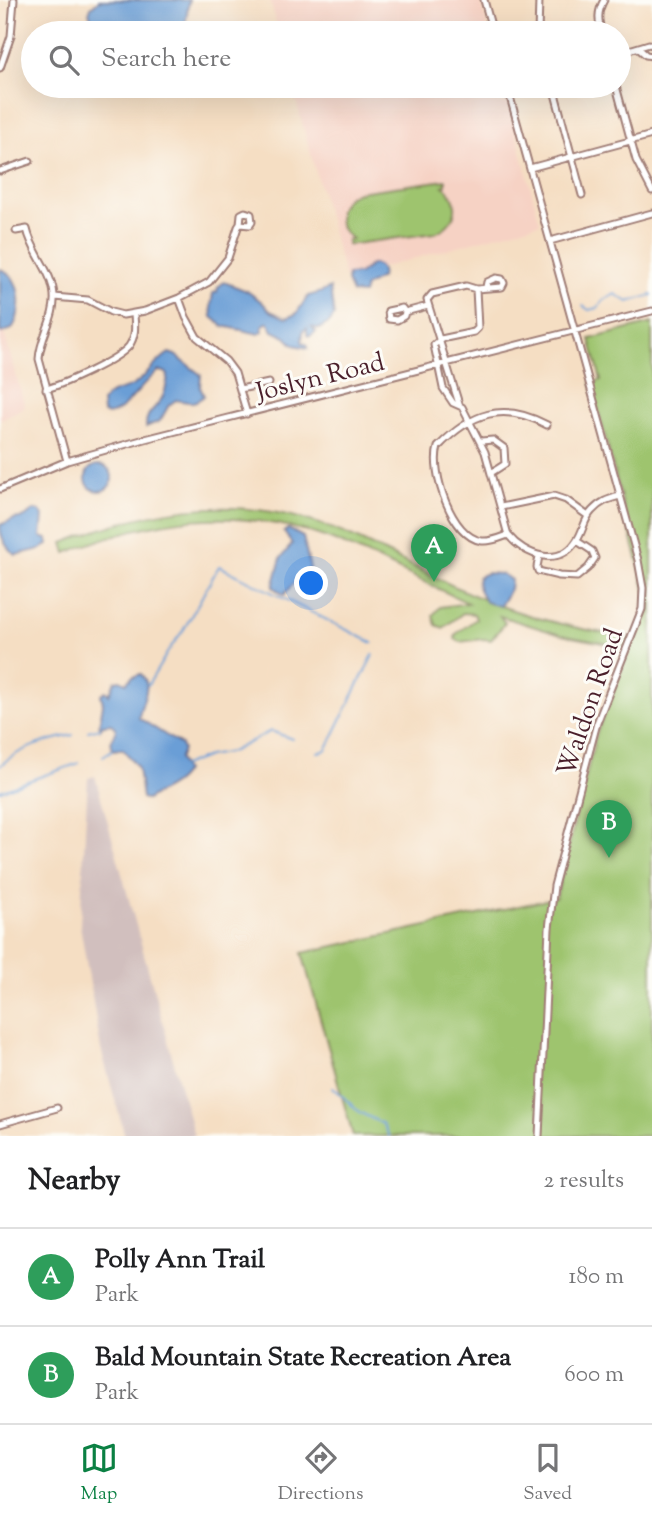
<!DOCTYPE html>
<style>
body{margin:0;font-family:"Sorts Mill Goudy",serif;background:#f2f2f2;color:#202124}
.you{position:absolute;left:312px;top:584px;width:24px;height:24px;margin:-18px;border:5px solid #fff;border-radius:50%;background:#1a73e8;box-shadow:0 0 0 10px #1a73e833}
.badge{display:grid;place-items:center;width:46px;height:46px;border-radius:50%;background:#0b8043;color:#fff;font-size:23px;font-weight:700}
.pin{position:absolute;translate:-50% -58px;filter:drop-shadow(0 2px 4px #0008)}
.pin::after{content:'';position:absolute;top:37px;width:24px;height:21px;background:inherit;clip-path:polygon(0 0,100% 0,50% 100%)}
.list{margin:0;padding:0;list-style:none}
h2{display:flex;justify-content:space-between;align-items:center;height:91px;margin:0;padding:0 28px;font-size:30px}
h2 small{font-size:23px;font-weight:400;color:#757577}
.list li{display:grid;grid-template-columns:46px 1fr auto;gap:21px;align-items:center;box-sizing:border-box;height:98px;padding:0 28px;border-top:2px solid #e0e0e0}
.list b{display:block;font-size:26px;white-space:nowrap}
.list p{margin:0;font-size:23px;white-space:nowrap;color:#757577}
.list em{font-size:23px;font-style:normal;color:#757577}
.icon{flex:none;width:38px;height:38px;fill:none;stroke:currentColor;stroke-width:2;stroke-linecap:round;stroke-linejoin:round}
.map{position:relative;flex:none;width:652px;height:1136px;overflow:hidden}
.search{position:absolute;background:#fff;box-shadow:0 7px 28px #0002;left:21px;right:21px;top:21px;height:77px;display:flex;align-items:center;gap:18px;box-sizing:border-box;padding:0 24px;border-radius:38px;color:#757577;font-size:26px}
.sheet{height:287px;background:#fff}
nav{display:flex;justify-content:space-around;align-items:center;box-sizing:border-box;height:98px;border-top:2px solid #e0e0e0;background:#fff;font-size:19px;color:#757577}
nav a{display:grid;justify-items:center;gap:4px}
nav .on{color:#0b8043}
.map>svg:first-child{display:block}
.built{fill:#f6d2c4}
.industrial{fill:#d1bfbe}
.green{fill:#9ec46e;stroke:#74724c;stroke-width:2}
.water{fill:#6a9ed6;stroke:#5a5e80;stroke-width:2}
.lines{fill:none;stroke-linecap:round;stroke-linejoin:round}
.stream{stroke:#6a9ed6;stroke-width:2}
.minor-casing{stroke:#a07e77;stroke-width:9}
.minor{stroke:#fff;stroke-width:5}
.labels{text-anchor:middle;stroke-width:6;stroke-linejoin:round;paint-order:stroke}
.street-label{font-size:26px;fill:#4a1f2b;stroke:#fdfcf7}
</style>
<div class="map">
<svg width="652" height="1136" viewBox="0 0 652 1136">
<rect width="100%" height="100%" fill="#fdfcf7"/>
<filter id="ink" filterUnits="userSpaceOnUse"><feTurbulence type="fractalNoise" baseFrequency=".0143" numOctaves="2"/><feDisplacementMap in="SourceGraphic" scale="14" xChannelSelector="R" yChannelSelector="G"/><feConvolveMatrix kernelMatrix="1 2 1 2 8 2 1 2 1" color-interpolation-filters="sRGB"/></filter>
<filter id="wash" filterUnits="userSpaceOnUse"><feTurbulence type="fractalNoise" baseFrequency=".00686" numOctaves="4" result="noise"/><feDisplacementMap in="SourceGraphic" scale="28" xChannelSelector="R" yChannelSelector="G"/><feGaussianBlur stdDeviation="1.57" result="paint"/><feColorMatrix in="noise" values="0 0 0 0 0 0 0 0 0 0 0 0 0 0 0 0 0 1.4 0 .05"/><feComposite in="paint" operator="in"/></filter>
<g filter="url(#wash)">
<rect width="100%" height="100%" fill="#f5dec3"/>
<path class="built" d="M270,0H481L489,33H279Z
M292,86H495L500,104L508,102L540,223L345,278Z
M0,318L25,407L0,420Z"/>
<path class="industrial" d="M95,776L194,1136H125L101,1049L80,925L88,778Z"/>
<path class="green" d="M446,180V185L443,186C463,200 457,226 434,233L347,245V240L352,239C332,225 336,201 358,192Z
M652,323V1136H353L302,953L556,898L596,735L630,648L561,635L500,616L505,623L491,640L483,639L460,642L455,639L456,634L476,619L474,614L463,613L443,628L436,625L433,615L440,607L468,603C421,581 375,556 327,538C237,505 152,517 66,553L63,543C158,504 249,492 346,534C395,555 441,583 490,602C537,620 585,631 634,638L646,611L648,600L591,383L601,380L590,339Z"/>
<path class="water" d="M99,0H189L184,33H90L93,23L89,13L91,7Z
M372,264L378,266L382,271L381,278L365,287L363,294L352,293L347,281L348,275L359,274Z
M0,269C23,277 23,311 12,329L2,333L0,332Z
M224,282L247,291L262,302L270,311L286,318L296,314L308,296C316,294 323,292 330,288L334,316L330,322L319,329L312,327L316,332L310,336L307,335V328L303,331L302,342L308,345V348L294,345L286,337L273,331L268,322L262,326L263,331L259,334L223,326L212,317L211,306L213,293L217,292L218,287Z
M169,353L175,355L201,375L200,387L204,396C193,405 189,402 176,400L169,405L160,421L146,427C145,412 156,409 162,398C166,391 167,383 168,375L165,372L159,371C141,383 128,410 108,415L103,413L102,402C113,387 122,393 135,384C148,375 156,361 169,353Z
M86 478a13 13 0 1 1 26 0a13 13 0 1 1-26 0Z
M34,510L39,511L43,516L41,537L47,539L48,545L40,549L16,555C6,549 0,536 0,525L14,519L25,517Z
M288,529L303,537L310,568L299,577L284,595L273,587L281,558L292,544L284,532Z
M487,573L502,574L511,580L510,589L500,606L485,602C482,592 475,588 478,577Z
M141,674C154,687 140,702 139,718L181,745L183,750L179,759L185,771C177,786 160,790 147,800L142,798L138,768L123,749L112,750L111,742L116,730L115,727L111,724L103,725L100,729L99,727L103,704L101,694L106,691L109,695L115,681L120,680L126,683L132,677Z"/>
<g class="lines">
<path class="stream" d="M583,306L589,310L598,308L602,301L615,294L628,302L652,295
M148,685L169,650L184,629L219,566L373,643
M88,731L100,728
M318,752L324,751L327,748L373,655
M103,756L112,750
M0,766C18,748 49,740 73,735
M183,766L208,756L231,752L271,731L292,739
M0,791L79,763
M333,1087L359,1112L383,1124L389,1136"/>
</g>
</g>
<g filter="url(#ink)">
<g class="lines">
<g class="minor-casing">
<path id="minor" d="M484,0L493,33
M538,33L539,0
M602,33C598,21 597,12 604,0
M638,48L646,55L652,56
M619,53L649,44L652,45
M0,68L11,36L14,0
M507,86L638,560L643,588L642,609L597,723L554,886L549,929L539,1136
M553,86L582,195
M616,86L636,160L652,191
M530,168L652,135
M0,171L30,161
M16,231L27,229C32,253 52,271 54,295C56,317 40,337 39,359L67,461
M550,241L652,213
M54,297L88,300L111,312L123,315L145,311L179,298L209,282L228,258L238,227L240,224L250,225L252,222L251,214L245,212L241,214L240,224
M179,298L186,317L197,337L226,361L235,373L247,414
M405,312L404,316L397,320L389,319L388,311L402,308L405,312L428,306
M441,339L434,345L443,388L453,403L462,407L485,452L508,535C525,556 560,568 577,540C583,532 584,519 592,511C600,502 608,499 620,496
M441,339L474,332L478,328L476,289
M46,389C64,384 118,360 129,346C136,336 135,326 134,315
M240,389L269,383
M459,404L427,300L432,294L466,286L476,289L502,287L504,283L502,279L496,278L487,282L486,287
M481,441L493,440L504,448L505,464L491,473
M0,489L67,461L145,439L652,311
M501,507L554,496L566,500L588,516
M508,535C500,538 491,542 482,541C452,538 430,471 438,447C471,413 503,401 547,425
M539,556L537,567L538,571L559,576L577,577L588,568L595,558L592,551L577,541
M0,1124L57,1108"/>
</g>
<use href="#minor" class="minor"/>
</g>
</g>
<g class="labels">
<g class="street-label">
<text transform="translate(320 376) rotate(-14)" y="9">Joslyn Road</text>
<text transform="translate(589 702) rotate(-71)" y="9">Waldon Road</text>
</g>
</g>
</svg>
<div class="you"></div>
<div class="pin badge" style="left:434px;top:582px;background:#2e9e5b">A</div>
<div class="pin badge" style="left:609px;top:858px;background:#2e9e5b">B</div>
<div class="search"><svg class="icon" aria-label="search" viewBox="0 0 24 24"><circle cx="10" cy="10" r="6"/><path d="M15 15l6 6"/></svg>Search here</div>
</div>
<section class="sheet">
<h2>Nearby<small>2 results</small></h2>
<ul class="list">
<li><span class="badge" style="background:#2e9e5b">A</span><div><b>Polly Ann Trail</b><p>Park</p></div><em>180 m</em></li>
<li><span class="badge" style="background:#2e9e5b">B</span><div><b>Bald Mountain State Recreation Area</b><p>Park</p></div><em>600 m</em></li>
</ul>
</section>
<nav>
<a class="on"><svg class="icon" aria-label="map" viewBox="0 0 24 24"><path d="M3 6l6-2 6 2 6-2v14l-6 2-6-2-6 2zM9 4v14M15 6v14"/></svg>Map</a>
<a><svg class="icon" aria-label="directions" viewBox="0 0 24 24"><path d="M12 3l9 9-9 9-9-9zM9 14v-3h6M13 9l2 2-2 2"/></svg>Directions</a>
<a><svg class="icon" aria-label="saved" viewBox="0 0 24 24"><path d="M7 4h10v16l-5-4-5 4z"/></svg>Saved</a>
</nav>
